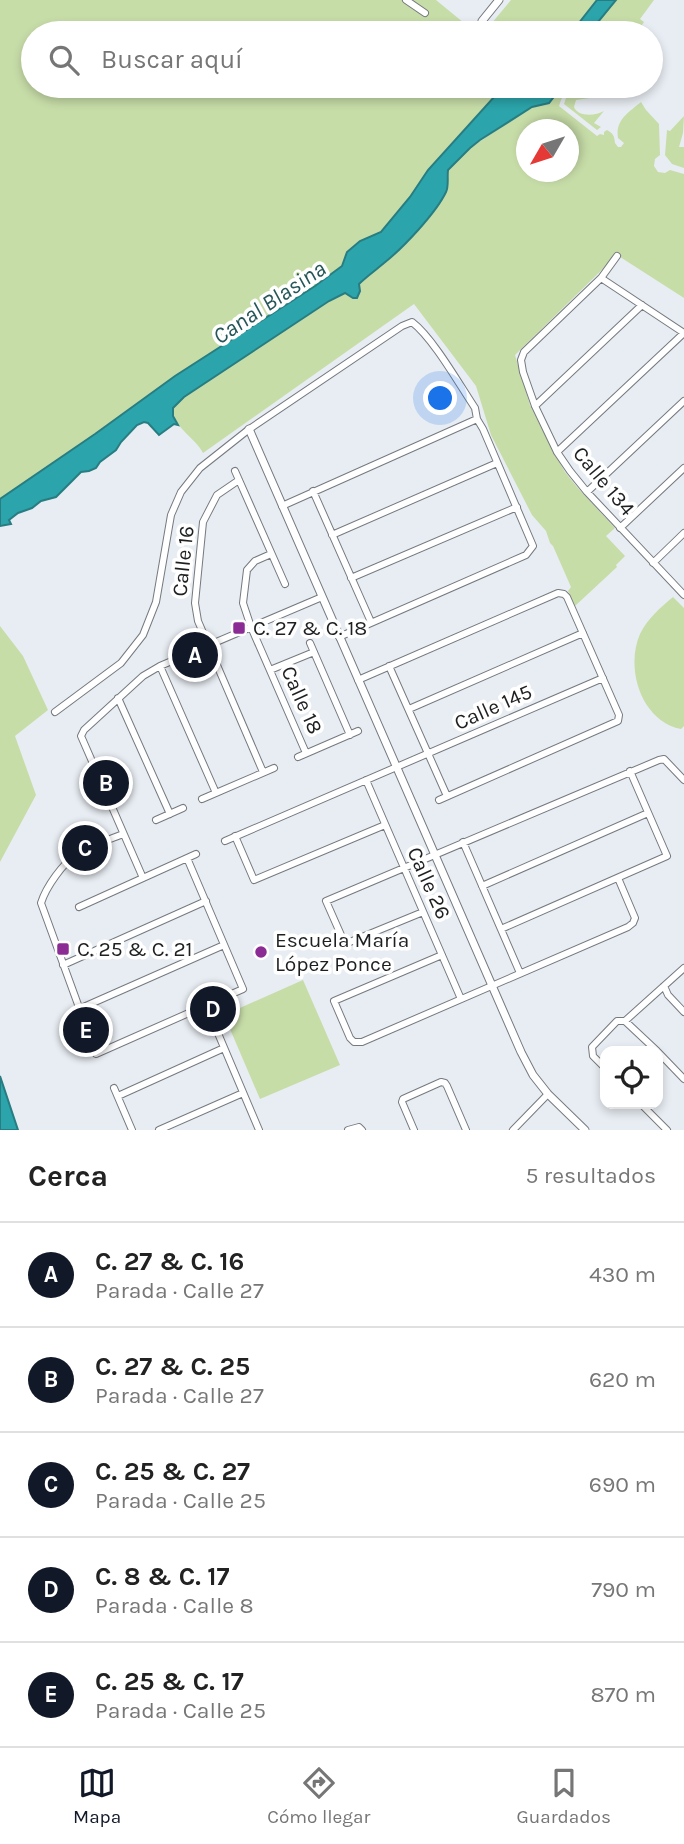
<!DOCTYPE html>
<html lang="es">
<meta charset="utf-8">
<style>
body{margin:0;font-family:Karla,sans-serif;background:#f2f2f2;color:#222}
.controls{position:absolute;right:21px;bottom:21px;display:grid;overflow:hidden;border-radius:14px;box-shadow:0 4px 10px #0003}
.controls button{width:63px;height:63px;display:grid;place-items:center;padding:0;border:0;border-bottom:2px solid #e0e0e0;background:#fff;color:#222;font:35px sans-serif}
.compass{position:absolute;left:516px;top:119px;width:63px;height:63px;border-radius:50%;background:#fff;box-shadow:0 4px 10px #0003;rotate:231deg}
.you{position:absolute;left:441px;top:399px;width:24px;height:24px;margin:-18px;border:5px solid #fff;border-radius:50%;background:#1a73e8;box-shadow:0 0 0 10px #1a73e833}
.badge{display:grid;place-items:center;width:46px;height:46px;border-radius:50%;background:#111827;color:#fff;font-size:23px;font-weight:700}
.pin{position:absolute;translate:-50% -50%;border:4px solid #fff;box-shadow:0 2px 7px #0006}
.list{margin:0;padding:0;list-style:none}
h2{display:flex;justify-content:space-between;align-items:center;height:91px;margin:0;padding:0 28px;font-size:30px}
h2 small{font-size:23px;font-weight:400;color:#767676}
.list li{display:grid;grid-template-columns:46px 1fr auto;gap:21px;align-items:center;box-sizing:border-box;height:105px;padding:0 28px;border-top:2px solid #e0e0e0}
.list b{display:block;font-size:26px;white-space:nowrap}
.list p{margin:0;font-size:23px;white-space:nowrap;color:#767676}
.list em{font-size:23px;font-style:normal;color:#767676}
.icon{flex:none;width:38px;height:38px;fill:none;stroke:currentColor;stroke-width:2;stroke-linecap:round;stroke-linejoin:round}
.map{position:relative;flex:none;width:684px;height:1130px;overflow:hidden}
.search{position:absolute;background:#fff;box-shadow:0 4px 10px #0003;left:21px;right:21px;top:21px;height:77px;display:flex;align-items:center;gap:18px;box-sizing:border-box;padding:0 24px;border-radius:38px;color:#767676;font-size:26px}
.sheet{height:616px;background:#fff}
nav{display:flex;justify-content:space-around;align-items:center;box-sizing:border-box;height:98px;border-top:2px solid #e0e0e0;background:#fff;font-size:19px;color:#767676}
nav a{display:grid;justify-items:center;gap:4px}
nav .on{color:#111827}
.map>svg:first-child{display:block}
.green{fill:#c7dda8;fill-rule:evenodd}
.water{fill:#2ba5ab;stroke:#277d82;stroke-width:2}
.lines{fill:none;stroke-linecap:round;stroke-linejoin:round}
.minor-casing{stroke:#757a7f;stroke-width:8}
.tertiary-casing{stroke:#757a7f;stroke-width:9}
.minor{stroke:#fff;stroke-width:6}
.tertiary{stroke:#fff;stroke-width:7}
.poi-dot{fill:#8b2b94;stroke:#fff;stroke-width:2.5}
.labels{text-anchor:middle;stroke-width:7;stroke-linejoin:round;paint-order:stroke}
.street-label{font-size:21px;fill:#1d1f21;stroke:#fff}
.poi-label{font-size:21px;fill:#1d1f21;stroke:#fff;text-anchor:start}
.water-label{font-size:23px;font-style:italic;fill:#255658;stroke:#fff}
</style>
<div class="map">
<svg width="684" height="1130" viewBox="0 0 684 1130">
<rect width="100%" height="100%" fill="#e8edf3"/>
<path class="green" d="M0,0H436L475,32L486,30L511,0H597L571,33H33V86H504L428,170L410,197L381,232L360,241L347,252L342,266L315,286L175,376L95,434L0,499Z
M616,0H654L640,19L644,22L640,28L646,33L636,31L629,33H589Z
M557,86H590V98L576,100L574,107C578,117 595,116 604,111L594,123L601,127L597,130L564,104L566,98L565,93L561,100L559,106L597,136L600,134L604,135V132L607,130C614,134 614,136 615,143L618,147H621L624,143L618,138C615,120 629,112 641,102L646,110L659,124L660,155L655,159L654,166L658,172L665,173L670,170L684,174V298L617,255L515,355L530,405L554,453L565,472L577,487L615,528L606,536L625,556L616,565L617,567L575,606L568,591L571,587L553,546L550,543L546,531L532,515L491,435L476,386L414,304L203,453C194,436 172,428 173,407L184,397L329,301L345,293L360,291L358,284C366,276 375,270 384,263C403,248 435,214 446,192C449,186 447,177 447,170L470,148L524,112L541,104L557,88ZM526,130H568V172H526Z
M684,116L683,133L679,147H684V168L672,164L665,155L667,130L670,131Z
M673,597L684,608V726L681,729C641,721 625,668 640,634C648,618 660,608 673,597Z
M0,626L23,656L48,710L15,736L36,795L0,862Z
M303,980L340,1065L260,1099L224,1015Z"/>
<path class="water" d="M597,0H616L589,33H571Z
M504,86H557L556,94L549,103L532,107L480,140L470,148L448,170C447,177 449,186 446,192C436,213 403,248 384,263C376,270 367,276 359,284L360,291L357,298H353L345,293L329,301L184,397L173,408V416L178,425L174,424L159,435L148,423L144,422L137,425L121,442L116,450L100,462L96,468L89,471L81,472L56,497L41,501L32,508L18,513L9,520L11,524L0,526V499L95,434L175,376L315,286L342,266L347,252L360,241L381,232L410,197L428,170Z
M0,1076L18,1130H0Z"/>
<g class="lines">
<g class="minor-casing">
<path id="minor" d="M406,0L425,13
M617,256L601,278L524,352L521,360L523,372L535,406L557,452L570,471L587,492L684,595
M535,406L642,305
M557,452L684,333L601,278
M235,471L285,584
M239,480L217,495L203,522L195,603L198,621L263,772
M313,491L371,622
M587,492L684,401
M282,506L477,419
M620,528L684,468
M332,535L497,463
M271,554L255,561L247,570L243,603L251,627L306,753
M653,563L684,533
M351,578L517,507
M310,643L350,735
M160,666L216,793
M389,666L447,796
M270,670L314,652
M358,680L558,593L564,594L567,597L619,715L618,721L439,800
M118,698L170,814
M409,709L583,633
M55,712L121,663L143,635L156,602L171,515L181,492L200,468L248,430L402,326L412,322C433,338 459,384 475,408L477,419L483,429L533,546L526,555L339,637
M298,757L358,731
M366,780L461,999
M202,799L274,768
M156,820L183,808
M123,834C108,840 91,846 77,854C63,863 46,887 41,903L96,1054L243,989L187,858
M235,836L254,880L385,825
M225,841L603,678
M463,842L520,973
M143,878L81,736L84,730L143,676L160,666L322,597
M482,886L648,813
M79,907L196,854
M423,912L345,944L326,901L659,760L664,759L684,780
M501,929L667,856L630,771
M442,955L334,1001L350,1038L354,1042H362L628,927L633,923L635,918L618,878
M63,965L206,901
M664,986L668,995L684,1012
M206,1005L259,1130
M79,1009L224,945
M625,1021L657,1051
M658,1052L684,1079
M605,1068L593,1056L592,1047L617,1021H625L684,968
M114,1088L132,1130
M118,1096L224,1048
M641,1104L667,1130
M159,1130L243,1093
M348,1130L359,1127L362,1130
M414,1130L402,1102L403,1099L441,1082L445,1083L447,1086L466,1130
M513,1130L548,1094"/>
</g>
<g class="tertiary-casing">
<path id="tertiary" d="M482,21L499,0
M249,429L521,1052L533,1075L548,1094L585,1130"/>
</g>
<use href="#minor" class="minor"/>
<use href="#tertiary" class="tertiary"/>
</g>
<g class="poi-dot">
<rect x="232" y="621" width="14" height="14" rx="3.5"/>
<rect x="56" y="942" width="14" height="14" rx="3.5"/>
<circle cx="261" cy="952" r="7"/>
</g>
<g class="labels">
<g class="street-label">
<text transform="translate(604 481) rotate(50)" y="7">Calle 134</text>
<text transform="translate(183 561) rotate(-84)" y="7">Calle 16</text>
<text transform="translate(302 700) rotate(66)" y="7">Calle 18</text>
<text transform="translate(493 707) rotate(-24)" y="7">Calle 145</text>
<text transform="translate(429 883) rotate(66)" y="7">Calle 26</text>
</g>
<g class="poi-label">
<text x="253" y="635">C. 27 &amp; C. 18</text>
<text x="275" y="947">Escuela María<tspan x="275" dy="24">López Ponce</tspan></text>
<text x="77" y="956">C. 25 &amp; C. 21</text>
</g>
<g class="water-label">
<text transform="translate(269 302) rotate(-34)" y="8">Canal Blasina</text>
</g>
</g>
</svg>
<div class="controls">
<button><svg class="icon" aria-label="locate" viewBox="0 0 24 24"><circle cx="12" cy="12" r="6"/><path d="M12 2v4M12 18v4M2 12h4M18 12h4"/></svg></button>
</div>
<svg class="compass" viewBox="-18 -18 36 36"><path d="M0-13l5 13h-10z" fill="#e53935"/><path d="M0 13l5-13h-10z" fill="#767676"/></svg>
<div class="you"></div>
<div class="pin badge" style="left:195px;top:655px">A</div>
<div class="pin badge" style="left:106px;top:783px">B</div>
<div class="pin badge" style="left:85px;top:848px">C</div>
<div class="pin badge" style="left:213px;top:1009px">D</div>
<div class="pin badge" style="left:86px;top:1030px">E</div>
<div class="search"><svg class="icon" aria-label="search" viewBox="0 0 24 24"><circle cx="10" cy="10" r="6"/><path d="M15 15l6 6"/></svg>Buscar aquí</div>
</div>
<section class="sheet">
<h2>Cerca<small>5 resultados</small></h2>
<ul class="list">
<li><span class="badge">A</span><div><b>C. 27 &amp; C. 16</b><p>Parada · Calle 27</p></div><em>430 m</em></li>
<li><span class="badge">B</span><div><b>C. 27 &amp; C. 25</b><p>Parada · Calle 27</p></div><em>620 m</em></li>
<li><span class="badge">C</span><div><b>C. 25 &amp; C. 27</b><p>Parada · Calle 25</p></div><em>690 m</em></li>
<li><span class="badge">D</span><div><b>C. 8 &amp; C. 17</b><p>Parada · Calle 8</p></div><em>790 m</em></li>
<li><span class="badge">E</span><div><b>C. 25 &amp; C. 17</b><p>Parada · Calle 25</p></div><em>870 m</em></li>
</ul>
</section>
<nav>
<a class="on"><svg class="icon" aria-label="map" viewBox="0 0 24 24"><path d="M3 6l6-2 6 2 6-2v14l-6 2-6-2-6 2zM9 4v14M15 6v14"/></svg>Mapa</a>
<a><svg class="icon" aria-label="directions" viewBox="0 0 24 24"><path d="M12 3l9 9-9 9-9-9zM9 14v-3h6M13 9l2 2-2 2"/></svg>Cómo llegar</a>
<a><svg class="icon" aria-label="saved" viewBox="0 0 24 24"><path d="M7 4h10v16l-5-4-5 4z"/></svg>Guardados</a>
</nav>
